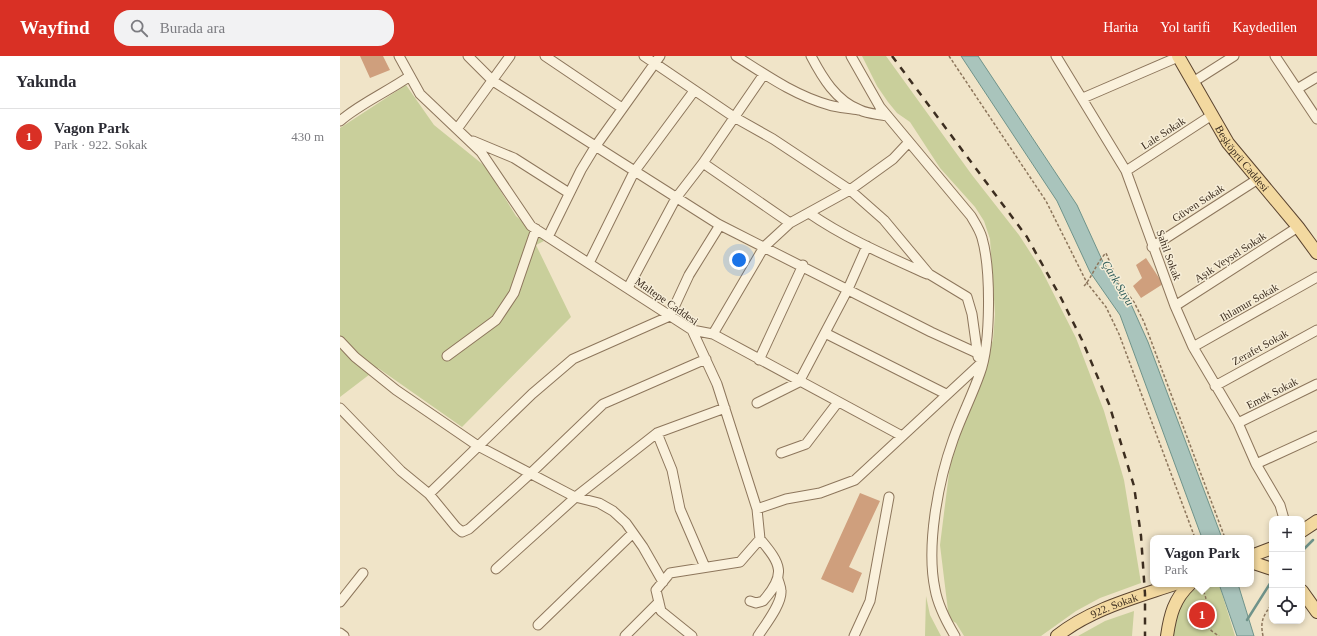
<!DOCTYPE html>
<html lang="tr">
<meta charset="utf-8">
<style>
body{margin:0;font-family:Georgia,serif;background:#f2f2f3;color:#2b2b33}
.controls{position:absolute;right:12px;bottom:12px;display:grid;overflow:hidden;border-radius:8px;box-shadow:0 2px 6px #0003}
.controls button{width:36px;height:36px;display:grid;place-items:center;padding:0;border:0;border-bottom:1px solid #e1e1e2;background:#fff;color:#2b2b33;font:20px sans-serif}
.you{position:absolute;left:399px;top:204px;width:14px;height:14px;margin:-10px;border:3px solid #fff;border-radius:50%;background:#1a73e8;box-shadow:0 0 0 6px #1a73e833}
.badge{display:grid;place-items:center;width:26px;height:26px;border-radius:50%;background:#d93025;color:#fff;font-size:13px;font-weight:700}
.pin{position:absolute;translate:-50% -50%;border:2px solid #fff;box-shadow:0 1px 4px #0006}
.popup{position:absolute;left:810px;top:479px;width:104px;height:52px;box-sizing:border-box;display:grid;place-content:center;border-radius:8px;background:#fff;filter:drop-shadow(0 1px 3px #0005);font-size:13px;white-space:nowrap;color:#7c7c81}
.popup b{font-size:15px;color:#2b2b33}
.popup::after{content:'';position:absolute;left:50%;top:100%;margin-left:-8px;border:8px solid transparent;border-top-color:#fff}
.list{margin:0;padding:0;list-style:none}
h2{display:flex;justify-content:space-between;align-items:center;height:52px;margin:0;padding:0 16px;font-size:17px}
h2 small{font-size:13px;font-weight:400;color:#7c7c81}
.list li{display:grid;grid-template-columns:26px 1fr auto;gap:12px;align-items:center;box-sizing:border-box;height:56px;padding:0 16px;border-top:1px solid #e1e1e2}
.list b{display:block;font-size:15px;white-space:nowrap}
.list p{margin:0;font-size:13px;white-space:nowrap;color:#7c7c81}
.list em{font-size:13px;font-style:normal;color:#7c7c81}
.icon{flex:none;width:22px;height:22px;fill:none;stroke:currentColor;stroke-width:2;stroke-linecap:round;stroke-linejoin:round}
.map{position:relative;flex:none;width:977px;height:580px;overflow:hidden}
header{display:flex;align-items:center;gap:24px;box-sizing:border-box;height:56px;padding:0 20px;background:#d93025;color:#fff}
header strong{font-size:19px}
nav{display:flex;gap:22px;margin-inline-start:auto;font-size:14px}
.search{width:280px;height:36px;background:#f2f2f3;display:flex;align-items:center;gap:10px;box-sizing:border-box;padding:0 14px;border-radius:16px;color:#7c7c81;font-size:15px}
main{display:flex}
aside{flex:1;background:#fff}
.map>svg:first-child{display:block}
.green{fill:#c9cf9b}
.water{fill:#a9c4bc;stroke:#6f938a}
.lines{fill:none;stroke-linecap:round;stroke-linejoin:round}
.stream{stroke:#6f938a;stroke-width:2.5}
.building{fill:#cf9f7d}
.minor-casing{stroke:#8d765c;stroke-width:11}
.major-casing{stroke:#5b4430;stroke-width:14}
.path{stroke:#8d765c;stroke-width:1.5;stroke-dasharray:3 2;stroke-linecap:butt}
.minor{stroke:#faf1dc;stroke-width:9}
.major{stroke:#f3d9a0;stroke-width:12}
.rail{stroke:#3d2e20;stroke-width:2.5;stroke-dasharray:7 7;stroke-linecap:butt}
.labels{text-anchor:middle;stroke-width:3;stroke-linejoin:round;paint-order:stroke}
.street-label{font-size:11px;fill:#3d2e20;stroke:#f7eed8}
.water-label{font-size:12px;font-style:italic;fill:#2f5d5a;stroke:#f7eed8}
</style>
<header>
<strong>Wayfind</strong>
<div class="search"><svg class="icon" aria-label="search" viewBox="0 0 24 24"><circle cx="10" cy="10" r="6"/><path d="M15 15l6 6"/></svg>Burada ara</div>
<nav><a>Harita</a><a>Yol tarifi</a><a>Kaydedilen</a></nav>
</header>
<main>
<aside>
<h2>Yakında<small></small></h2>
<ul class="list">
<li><span class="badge">1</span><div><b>Vagon Park</b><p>Park · 922. Sokak</p></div><em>430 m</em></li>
</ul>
</aside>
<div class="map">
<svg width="977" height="580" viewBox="0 0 977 580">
<rect width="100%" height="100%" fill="#f0e4c8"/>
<path class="green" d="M522,0H546L632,119L679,179L701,213L736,282L764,355L784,424L801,527L760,542L736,555L701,580H624L616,567L609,563L600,489L609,417L614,390L653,284L655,258L650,183L644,165L635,151L600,112L570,66L557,57L548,46L537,30Z
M66,29L94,69L146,111L176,160L204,185L196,189L231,261L122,371L38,312L0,341V72Z
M873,528H879L895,580H832L841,538Z
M586,540L590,559L601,580H585Z
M794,555L792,580H738L765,565Z"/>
<path class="water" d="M621,0H638L737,149L763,206L790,246L808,286L882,482H862L780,259L750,216L717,145Z
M879,528H898L914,580H897Z"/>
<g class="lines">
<path class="stream" d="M962,495L973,484
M907,564L931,526"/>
</g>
<path class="building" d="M20,0H43L50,14L30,22Z
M806,202L823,228L801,242L793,230L802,222L796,209Z
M520,437L540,445L509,511L522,517L513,537L481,523Z"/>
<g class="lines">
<g class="minor-casing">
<path id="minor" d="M59,0L80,38L141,96L191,170L352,274L377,328L417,453L420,483L400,506L330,517L316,534L321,555L352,580
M128,0L153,25L378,168L591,276L637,297
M205,0L282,52
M304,0L394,61L433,83L510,134L544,164L589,218L627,241L632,258L638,301
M396,0C426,19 454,39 489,49C498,52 509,52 519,54
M471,0C482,21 496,45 520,54C528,58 538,58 547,60
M511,0L540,51L631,160C635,167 640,174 642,182C651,213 651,287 640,317C632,340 621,361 613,384C598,426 586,490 595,533C598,550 606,565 615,580
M716,0L786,115L835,250L853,291L898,367L916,408L940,449L944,463
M935,0L977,63
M853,26L894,0
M957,33L977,21
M743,42L838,1
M0,65C21,47 47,36 70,20
M117,73L170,0
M133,85L174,102L229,137
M363,107L450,167
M786,115L872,59
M469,157C505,182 547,200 587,218
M208,181L241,114L255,91L320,0
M812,191L918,123
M249,207L294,116L354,35
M288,232L336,142L363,107L424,18
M835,250L958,171
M352,274L373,278L562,380
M485,277L606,338
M373,278L424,191L450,167L510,134L553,103L568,87
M0,285L15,301L56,334L138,390L235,441L259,447L273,455L286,467L303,491L323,526
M853,291L977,221
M107,300L156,264L174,237L196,173
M419,304L463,209
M875,330L977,274
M417,347L459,326L508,233L527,190
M0,352L61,415L89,438L116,471L122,476L129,473L190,418L263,348L366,303
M898,367L977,328
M317,377L332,414L340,453L365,511
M441,397L466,388L498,346
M916,408L977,380
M89,438L192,338L233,303L330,260L349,219L380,169
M417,453L446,443L480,437L515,424L639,309
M156,513L238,439L317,377L385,352
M410,545L416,547L423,545C447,518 441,508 420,483
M0,546L23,517
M198,569L293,477
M0,577L4,580
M285,580L319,546
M418,580C425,569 442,548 441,535C441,531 439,527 438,523
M514,580L530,545L549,441"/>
</g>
<g class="major-casing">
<g id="major">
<path id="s1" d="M838,0L888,87L958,171L977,197"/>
<path d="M962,475L977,465"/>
<path d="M911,500L932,492"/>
<path d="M911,506L932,513"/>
<path d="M962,535L977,556"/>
<path id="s2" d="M717,580C751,553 794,542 835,528"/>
<path d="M827,580C830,559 834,543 850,528"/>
</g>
</g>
<path class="path" d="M609,0L706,145L747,227L766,251L779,278L855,482
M744,230C753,220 756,207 766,197L778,226L794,246L804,266L885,482
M861,531C872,548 862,559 869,572C871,575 876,578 879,580
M860,532L867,528
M923,580C920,565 923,560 932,548"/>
<use href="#minor" class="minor"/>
<use href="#major" class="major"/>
<path class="rail" d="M552,0L687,181L721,242L742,284L769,348L794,430L801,480L805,538V580"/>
</g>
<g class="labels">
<g class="street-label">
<text transform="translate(823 77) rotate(-33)" y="4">Lale Sokak</text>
<text dy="4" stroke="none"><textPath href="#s1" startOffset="121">Beşköprü Caddesi</textPath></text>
<text transform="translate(858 147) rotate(-33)" y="4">Güven Sokak</text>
<text transform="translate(829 199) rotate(70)" y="4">Sahil Sokak</text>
<text transform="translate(890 201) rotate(-33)" y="4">Aşık Veysel Sokak</text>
<text transform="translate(327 245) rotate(35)" y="4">Maltepe Caddesi</text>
<text transform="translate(909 246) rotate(-30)" y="4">Ihlamur Sokak</text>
<text transform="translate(920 291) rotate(-29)" y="4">Zerafet Sokak</text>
<text transform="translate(932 337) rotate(-27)" y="4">Emek Sokak</text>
<text dy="4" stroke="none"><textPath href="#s2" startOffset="65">922. Sokak</textPath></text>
</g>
<g class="water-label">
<text transform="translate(778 227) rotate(59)" y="4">Çark Suyu</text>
</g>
</g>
</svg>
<div class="controls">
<button>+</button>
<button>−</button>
<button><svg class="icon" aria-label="locate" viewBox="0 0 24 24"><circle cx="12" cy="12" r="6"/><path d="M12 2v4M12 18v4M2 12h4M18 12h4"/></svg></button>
</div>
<div class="you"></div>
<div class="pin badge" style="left:862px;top:559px">1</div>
<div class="popup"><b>Vagon Park</b>Park</div>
</div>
</main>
